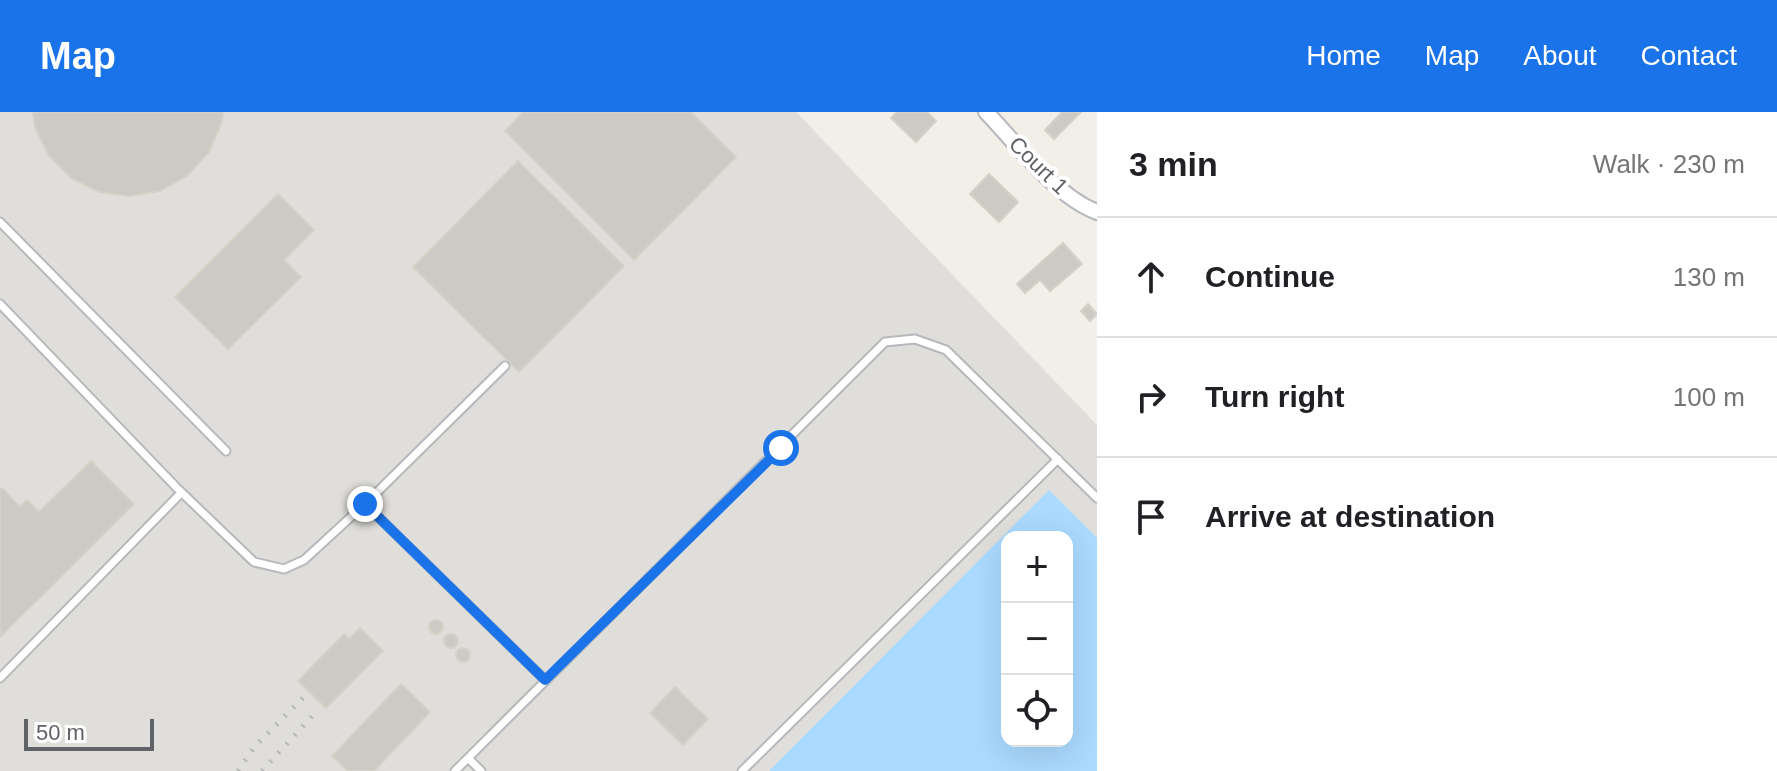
<!DOCTYPE html>
<meta charset="utf-8">
<style>
body{margin:0;font-family:Arial,sans-serif;background:#f2f2f2;color:#202124}
.controls{position:absolute;right:24px;bottom:24px;display:grid;overflow:hidden;border-radius:16px;box-shadow:0 8px 32px #0002}
.controls button{width:72px;height:72px;display:grid;place-items:center;padding:0;border:0;border-bottom:2px solid #e0e0e0;background:#fff;color:#202124;font:40px sans-serif}
.scale{position:absolute;left:24px;bottom:20px;width:130px;box-sizing:border-box;padding-left:8px;border:4px solid #5f6368;border-top:0;font-size:22px;line-height:28px;white-space:nowrap;color:#5f6368;-webkit-text-stroke:6px #fff;paint-order:stroke}
.stop{position:absolute;width:24px;height:24px;margin:-18px;border:6px solid #1a73e8;border-radius:50%;background:#fff}
.stop.end{background:#1a73e8;border-color:#fff;box-shadow:0 2px 8px #0008}
.list{margin:0;padding:0;list-style:none}
h2{display:flex;justify-content:space-between;align-items:center;height:104px;margin:0;padding:0 32px;font-size:34px}
h2 small{font-size:26px;font-weight:400;color:#757577}
.list li{display:grid;grid-template-columns:52px 1fr auto;gap:24px;align-items:center;box-sizing:border-box;height:120px;padding:0 32px;border-top:2px solid #e0e0e0}
.list b{display:block;font-size:30px;white-space:nowrap}
.list em{font-size:26px;font-style:normal;color:#757577}
.icon{flex:none;width:44px;height:44px;fill:none;stroke:currentColor;stroke-width:2;stroke-linecap:round;stroke-linejoin:round}
.map{position:relative;flex:none;width:1097px;height:659px;overflow:hidden}
header{display:flex;align-items:center;gap:48px;box-sizing:border-box;height:112px;padding:0 40px;background:#1a73e8;color:#fff}
header strong{font-size:38px}
nav{display:flex;gap:44px;margin-inline-start:auto;font-size:28px}
main{display:flex}
aside{flex:1;background:#fff}
.map>svg:first-child{display:block}
.industrial{fill:#e0deda;fill-rule:evenodd}
.water{fill:#aadaff;fill-rule:evenodd}
.building{fill:#cccac5;stroke:#d6d1c6;stroke-width:2}
.lines{fill:none;stroke-linecap:round;stroke-linejoin:round}
.lane-casing{stroke:#b5b8bc;stroke-width:11}
.street-casing{stroke:#b5b8bc;stroke-width:18}
.lane{stroke:#fff;stroke-width:7}
.street{stroke:#fff;stroke-width:14}
.rail{stroke:#b6b7b8;stroke-width:5;stroke-dasharray:2 10;stroke-linecap:butt}
.route{stroke:#1a73e8;stroke-width:10}
.labels{text-anchor:middle;stroke-width:8;stroke-linejoin:round;paint-order:stroke}
.street-label{font-size:22px;fill:#5f6368;stroke:#fff}
</style>
<header>
<strong>Map</strong>
<nav><a>Home</a><a>Map</a><a>About</a><a>Contact</a></nav>
</header>
<main>
<div class="map">
<svg width="1097" height="659" viewBox="0 0 1097 659">
<rect width="100%" height="100%" fill="#f1efe8"/>
<path class="industrial" d="M0,0H796L1097,313V659H0ZM1007,425H1067V629H1007Z"/>
<path class="water" d="M1049,378L1097,426V659H769ZM1007,425H1067V629H1007Z"/>
<path class="building" d="M33,0H223L222,10L209,40L187,64L160,79L130,84L99,80L71,66L49,44L35,16Z
M523,0H691L736,45L634,148L505,19Z
M897,0H927L936,9L916,30L891,6Z
M1062,0H1081L1054,27L1045,18Z
M518,49L624,154L519,260L413,155Z
M989,62L1018,90L999,110L970,82Z
M278,82L314,118L284,148L301,165L228,237L175,185Z
M1063,131L1082,152L1050,179L1040,168L1025,181L1017,172Z
M1088,192L1097,202L1090,209L1081,199Z
M91,349L134,392L0,525V378L2,376L20,395L27,388L39,400Z
M429 515a7 7 0 1 1 14 0a7 7 0 1 1-14 0Z
M360,516L383,539L326,596L298,569L344,522L349,527Z
M444 529a7 7 0 1 1 14 0a7 7 0 1 1-14 0Z
M456 543a7 7 0 1 1 14 0a7 7 0 1 1-14 0Z
M401,572L430,600L374,659H348L332,644Z
M675,575L708,607L683,633L650,601Z"/>
<g class="lines">
<g class="lane-casing">
<path id="lane" d="M0,110L226,339
M0,192L177,376L254,450L284,457L304,448L365,392L505,254
M365,392L545,568
M0,566L181,381
M468,646L481,659
M455,659L885,230L915,227L946,238L1097,386
M742,659L1058,347"/>
</g>
<g class="street-casing">
<path id="street" d="M986,0C1016,31 1056,85 1097,100"/>
</g>
<use href="#lane" class="lane"/>
<use href="#street" class="street"/>
<path class="rail" d="M238,659L256,633L303,586
M262,659L315,601"/>
</g>
<g class="lines">
<path class="route" d="M365,392L545,568L781,336"/>
</g>
<g class="labels">
<g class="street-label">
<text transform="translate(1039 53) rotate(44)" y="8">Court 1</text>
</g>
</g>
</svg>
<div class="controls">
<button>+</button>
<button>−</button>
<button><svg class="icon" aria-label="locate" viewBox="0 0 24 24"><circle cx="12" cy="12" r="6"/><path d="M12 2v4M12 18v4M2 12h4M18 12h4"/></svg></button>
</div>
<div class="scale">50 m</div>
<div class="stop" style="left:781px;top:336px"></div>
<div class="stop end" style="left:365px;top:392px"></div>
</div>
<aside>
<h2>3 min<small>Walk · 230 m</small></h2>
<ul class="list">
<li><svg class="icon" aria-label="ahead" viewBox="0 0 24 24"><path d="M12 20V5M6 11l6-6 6 6"/></svg><div><b>Continue</b></div><em>130 m</em></li>
<li><svg class="icon" aria-label="right" viewBox="0 0 24 24"><path d="M7 20v-9h11M14 6l5 5-5 5"/></svg><div><b>Turn right</b></div><em>100 m</em></li>
<li><svg class="icon" aria-label="arrive" viewBox="0 0 24 24"><path d="M6 21V4h12l-3 4 3 4H6"/></svg><div><b>Arrive at destination</b></div></li>
</ul>
</aside>
</main>
